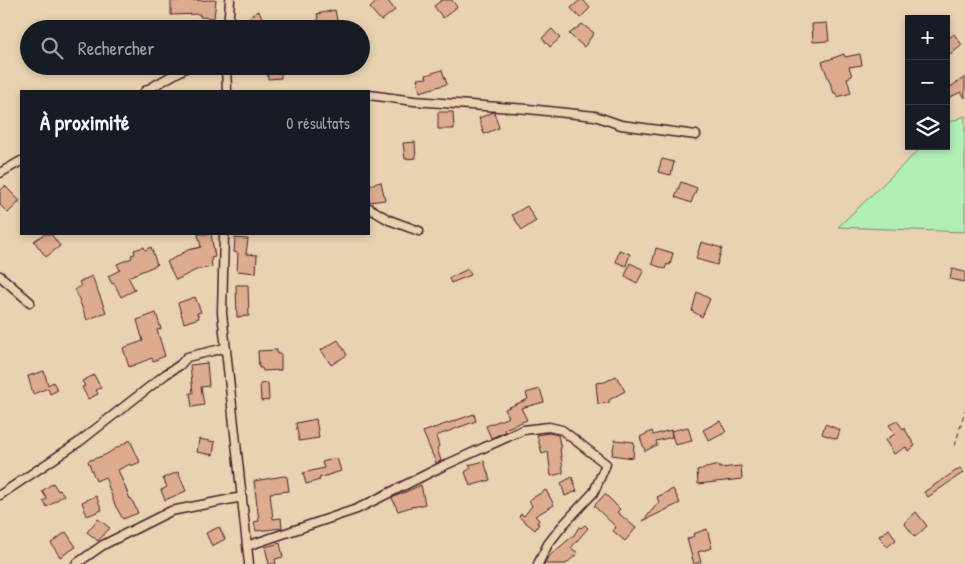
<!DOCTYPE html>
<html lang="fr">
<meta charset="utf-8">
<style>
body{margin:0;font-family:"Patrick Hand",sans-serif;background:#20242c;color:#f1f3f6}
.controls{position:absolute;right:15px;top:15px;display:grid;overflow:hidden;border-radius:0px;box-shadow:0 2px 8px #0003}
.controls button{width:45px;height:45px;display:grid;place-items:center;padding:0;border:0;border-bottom:1px solid #363941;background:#171b24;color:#f1f3f6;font:25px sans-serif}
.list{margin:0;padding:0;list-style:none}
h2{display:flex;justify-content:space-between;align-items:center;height:65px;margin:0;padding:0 20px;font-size:21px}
h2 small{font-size:16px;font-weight:400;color:#9ea1a6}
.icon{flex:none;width:28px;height:28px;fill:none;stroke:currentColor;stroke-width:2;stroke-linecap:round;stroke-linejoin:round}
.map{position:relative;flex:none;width:965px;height:564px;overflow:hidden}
.search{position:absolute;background:#171b24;box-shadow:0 2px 8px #0003;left:20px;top:20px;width:350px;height:55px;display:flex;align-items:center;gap:12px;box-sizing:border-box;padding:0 18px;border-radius:28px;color:#9ea1a6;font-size:19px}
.panel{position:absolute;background:#171b24;box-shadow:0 2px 8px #0003;left:20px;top:90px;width:350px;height:145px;border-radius:0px}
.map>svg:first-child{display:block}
.green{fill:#b1efb6;stroke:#7e8770}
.building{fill:#ddac8f;stroke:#4a1f2b}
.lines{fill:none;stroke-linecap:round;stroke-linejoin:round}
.minor-casing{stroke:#4a1f2b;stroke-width:11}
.path{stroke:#4a1f2b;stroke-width:1;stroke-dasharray:5 4;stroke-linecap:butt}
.minor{stroke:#e8d2b1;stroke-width:8}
</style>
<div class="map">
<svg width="965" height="564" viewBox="0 0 965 564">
<rect width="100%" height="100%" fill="#e8d2b1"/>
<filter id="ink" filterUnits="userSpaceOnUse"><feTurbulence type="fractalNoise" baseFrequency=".02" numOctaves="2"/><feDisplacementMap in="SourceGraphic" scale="10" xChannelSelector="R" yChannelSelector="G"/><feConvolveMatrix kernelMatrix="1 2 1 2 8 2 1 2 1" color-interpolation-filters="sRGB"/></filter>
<g filter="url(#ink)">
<path class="green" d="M965,116V232L838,227L923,146H946V125L950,122Z"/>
<path class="building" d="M216,0L214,18L200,17V14L171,15V1Z
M379,0H387L395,10L381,21L370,8Z
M442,0H452L457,7L443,18L434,6Z
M580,0H583L590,8L580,18L571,8Z
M335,10L338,25L320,28L317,14Z
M258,11L265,21L253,28L246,19Z
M827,23L829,41L813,42L812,24Z
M582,24L594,33L584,47L569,34Z
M552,29L560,38L550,47L542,38Z
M954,34L962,45L950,55L946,50V40Z
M844,54L845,57L860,54L862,65L849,67L852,76L847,78L851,93L837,97L836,93H834L822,62Z
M267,66H281V78L268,79Z
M442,70L447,84L420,92L417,79L427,78L426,75Z
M965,77V98L961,92L946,99V90Z
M438,112H453L454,129H438Z
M494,112L499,128L484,134L479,118Z
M415,142L416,158L405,159L403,143Z
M662,159L674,162L671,175L658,172Z
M381,182L385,200L369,202V185Z
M681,182L697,188L691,203L675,197Z
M5,186L20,201L8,213L0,205V191Z
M527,206L536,221L522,230L512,215Z
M44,234H51L60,246L46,257L34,241Z
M198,234H211L215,257L211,258L212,267L196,270L176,280L167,262L188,250L201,247Z
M235,238L248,239L246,254L257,255L256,273L237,271L238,253L234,252Z
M701,242L722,248L717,265L696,259Z
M144,247L145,250L151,247L157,265L128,277L135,290L121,297L114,283L112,284L108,276L120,270L117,264L132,258L131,255L135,254L134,250Z
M656,248L673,253L670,265L667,264L665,269L652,264Z
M619,250L630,254L626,266L616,262Z
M630,263L644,270L637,283L625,276Z
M468,269L471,275L451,283L449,278Z
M952,269L965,272V282L950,279Z
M92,276L106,312L87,320L75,289L81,286L79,282Z
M236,285H248L249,316L237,317Z
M697,292L710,299L702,317L692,311Z
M195,297L201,312L197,313L199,318L184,323L178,303Z
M156,313L161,329L157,330L165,356L153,361L152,358L129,367L123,348L143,341L137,320Z
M338,340L347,355L331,365L321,350Z
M277,350V354H281V370L263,371L262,368H259L258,351Z
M207,363L209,386L201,387L204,405L192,407L190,393H193L190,365Z
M44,371L48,385L53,382L58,390L50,394L48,388L33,394L28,376Z
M94,375L101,388L96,390L98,394L88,399L82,387L85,386L82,381Z
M616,376L625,391L609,400V403L598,404L596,383L605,382Z
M268,383L269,400L261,401L260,384Z
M540,389L544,402L521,408L527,420L504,429L505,432L491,438L486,426L509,417L505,409L528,399L526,393Z
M474,414L476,421L436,436L439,446L437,448L441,461L436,463L423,432Z
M316,419L319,438L299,441L296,423Z
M720,421L726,432L709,441L703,430Z
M897,421L903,429L904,428L915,446L908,451L906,447L894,454L885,440L895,434L889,425Z
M825,424L840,430L837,439L822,434Z
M688,427L692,441L675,445L671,431Z
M671,430L672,437L656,441L657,445L645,451L640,437L652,431L653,435Z
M549,433L558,435L561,449H560L563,470V473L551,476L548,452L542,454L537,435Z
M199,439L215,442L213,455L197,452Z
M130,440L140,462L131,466L130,464L118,470L130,499L131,498L138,513L123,519L115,505L105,477L96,481L88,461L105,455Z
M615,440L634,442L633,458L612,455Z
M337,458L341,471L319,478L320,480L306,484L303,473L324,468L322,462Z
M484,461L490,480L470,486L465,472L471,468L469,465Z
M719,465V468L741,466L742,479L698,484L697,470Z
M960,468L964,472L928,497L924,492Z
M178,472L186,491L165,500L161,490L167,487L163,478Z
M284,476L287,477L289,491L270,493L273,519L281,518L282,528L256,531L254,522L259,521L254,481Z
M572,477L577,491L565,496L561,483Z
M53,483L58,491L60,490L64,495L47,507L43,501L47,499L42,491Z
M421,485L425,504L414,507V506L398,511L392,498Z
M673,489L680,503L643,521L659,502L657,497Z
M546,490L554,505L535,516L539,520L537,523L539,524L535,530L519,517L521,514L524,516L532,506L529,500Z
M605,494L620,509L617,512L636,528L625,541L613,531L616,527L594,506Z
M96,496L102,510L87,516L82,502Z
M916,512L927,526L915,537L904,523Z
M98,519L110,528L98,541L87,532Z
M585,525L588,528L571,548L578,553L566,564H544L548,557L574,535L579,527L581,528Z
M219,527L225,539L212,546L206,533Z
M707,529L712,548L698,552L701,562L694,564L687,539L694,536L693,534Z
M889,529L896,540L887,547L879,536Z
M66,532L76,547L60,557L51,543Z
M280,543L283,557L275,559L276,564H269L265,547Z"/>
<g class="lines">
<g class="minor-casing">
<path id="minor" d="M228,29L230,0
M226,66L227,91
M145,91L189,66
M369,95L414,101L528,109L595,116L621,125L696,135
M0,173L21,161
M369,208L389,220L419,231
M224,234L222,313L249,564
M0,276L30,302
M0,495L79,442L166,374L180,365L187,357L225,348
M247,546L357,509L441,467L523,430L549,427L562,430L606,464L594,492L563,525L548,544L538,564
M76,564L103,545L171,511L242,497"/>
</g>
<path class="path" d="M955,446L965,410"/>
<use href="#minor" class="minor"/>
</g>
</g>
</svg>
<div class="controls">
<button>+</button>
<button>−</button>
<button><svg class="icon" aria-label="layers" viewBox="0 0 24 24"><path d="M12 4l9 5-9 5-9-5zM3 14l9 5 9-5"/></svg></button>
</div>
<div class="search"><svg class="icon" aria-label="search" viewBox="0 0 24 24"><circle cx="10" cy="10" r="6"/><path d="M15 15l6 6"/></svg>Rechercher</div>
<section class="panel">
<h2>À proximité<small>0 résultats</small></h2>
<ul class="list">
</ul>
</section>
</div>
